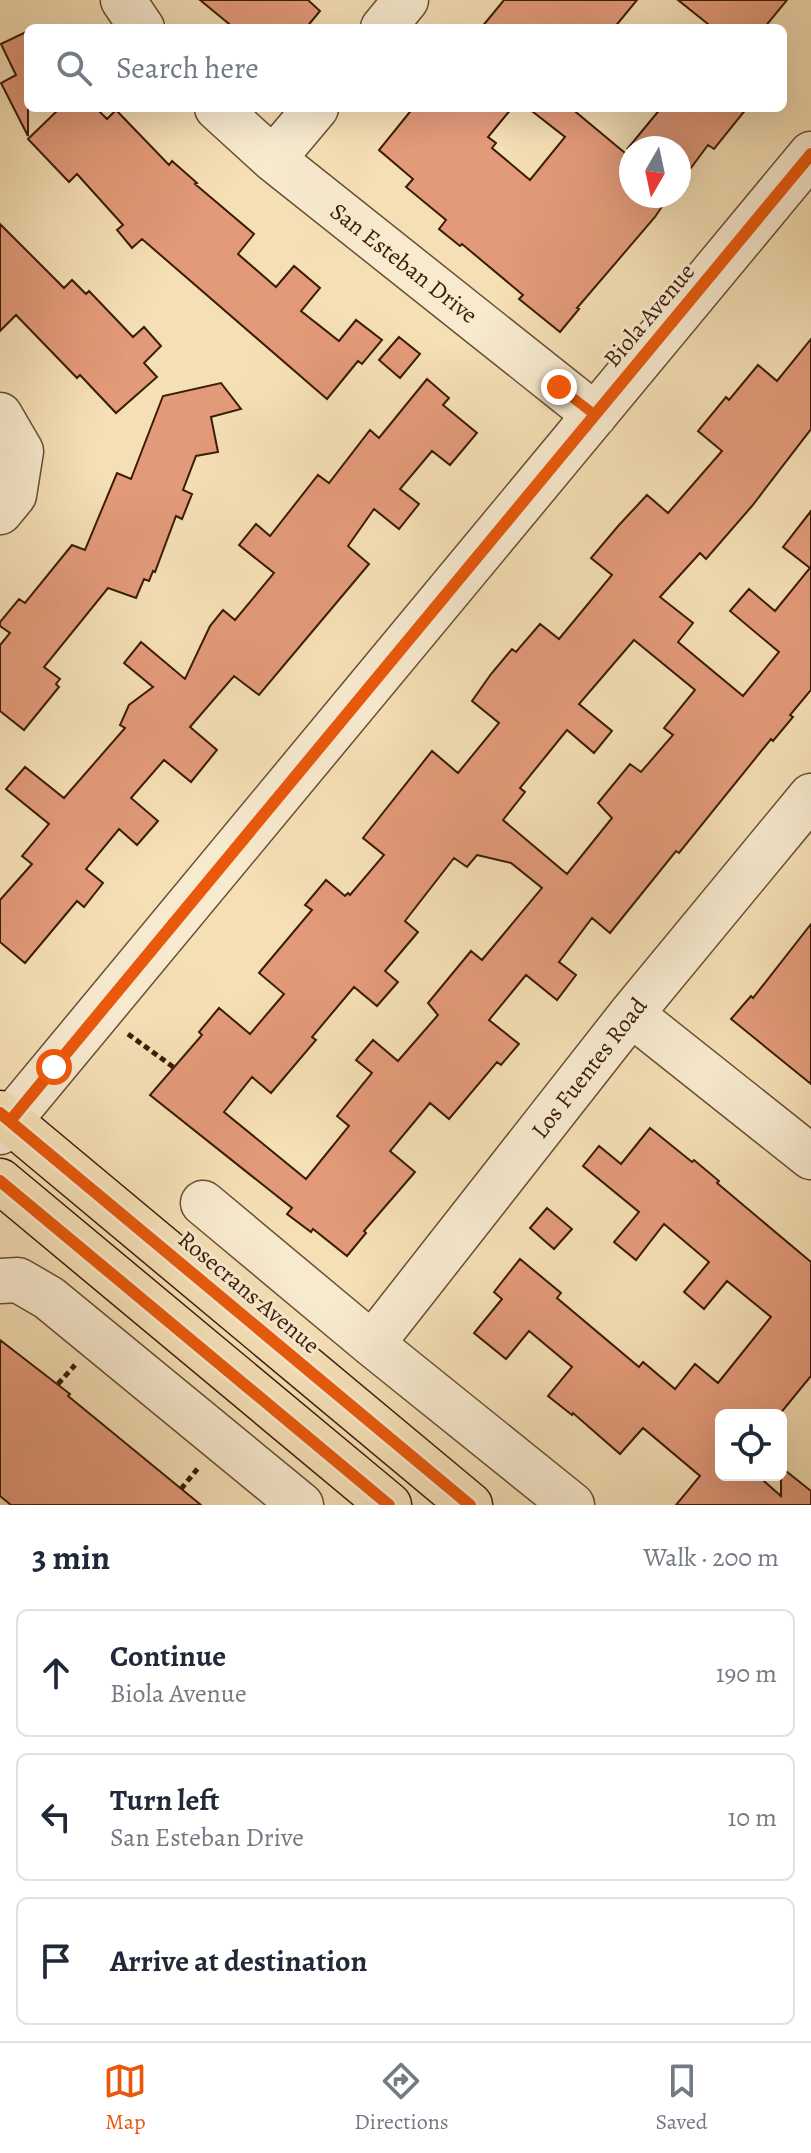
<!DOCTYPE html>
<meta charset="utf-8">
<style>
body{margin:0;font-family:Alegreya,serif;background:#f2f2f3;color:#1f2937}
.controls{position:absolute;right:24px;bottom:24px;display:grid;overflow:hidden;border-radius:12px;box-shadow:0 8px 32px #0002}
.controls button{width:72px;height:72px;display:grid;place-items:center;padding:0;border:0;border-bottom:2px solid #e0e1e3;background:#fff;color:#1f2937;font:40px sans-serif}
.compass{position:absolute;left:619px;top:136px;width:72px;height:72px;border-radius:50%;background:#fff;box-shadow:0 8px 32px #0002;rotate:189deg}
.stop{position:absolute;width:24px;height:24px;margin:-18px;border:6px solid #ea580c;border-radius:50%;background:#fff}
.stop.end{background:#ea580c;border-color:#fff;box-shadow:0 2px 8px #0008}
.list{margin:0;padding:0;list-style:none}
h2{display:flex;justify-content:space-between;align-items:center;height:104px;margin:0;padding:0 32px;font-size:34px}
h2 small{font-size:26px;font-weight:400;color:#747a83}
.list li{display:grid;grid-template-columns:52px 1fr auto;gap:24px;align-items:center;box-sizing:border-box;height:128px;margin:0 16px 16px;padding:0 16px;border:2px solid #e0e1e3;border-radius:12px}
.list b{display:block;font-size:30px;white-space:nowrap}
.list p{margin:0;font-size:26px;white-space:nowrap;color:#747a83}
.list em{font-size:26px;font-style:normal;color:#747a83}
.icon{flex:none;width:44px;height:44px;fill:none;stroke:currentColor;stroke-width:2;stroke-linecap:round;stroke-linejoin:round}
.map{position:relative;flex:none;width:811px;height:1505px;overflow:hidden}
.search{position:absolute;background:#fff;box-shadow:0 8px 32px #0002;left:24px;right:24px;top:24px;height:88px;display:flex;align-items:center;gap:20px;box-sizing:border-box;padding:0 28px;border-radius:12px;color:#747a83;font-size:30px}
.sheet{height:536px;background:#fff}
nav{display:flex;justify-content:space-around;align-items:center;box-sizing:border-box;height:112px;border-top:2px solid #e0e1e3;background:#fff;font-size:22px;color:#747a83}
nav a{display:grid;justify-items:center;gap:4px}
nav .on{color:#ea580c}
.map>svg:first-child{display:block}
.building{fill:#e39a7a;stroke:#3b1c07;stroke-width:2;fill-rule:evenodd}
.lines{fill:none;stroke-linecap:round;stroke-linejoin:round}
.minor-casing{stroke:#6a4d32;stroke-width:47}
.major-casing{stroke:#3b1c07;stroke-width:47}
.path{stroke:#3b1c07;stroke-width:5;stroke-dasharray:6 4;stroke-linecap:butt}
.minor{stroke:#f8eacf;stroke-width:44}
.major{stroke:#f5dfb5;stroke-width:44}
.cycleway-casing{stroke:#f8eacf;stroke-width:17}
.cycleway{stroke:#e8590c;stroke-width:12}
.route{stroke:#ea580c;stroke-width:10}
.labels{text-anchor:middle;stroke-width:6;stroke-linejoin:round;paint-order:stroke}
.street-label{font-size:24px;fill:#3b1c07;stroke:#f8eacf}
</style>
<div class="map">
<svg width="811" height="1505" viewBox="0 0 811 1505">
<rect width="100%" height="100%" fill="#f5dfb5"/>
<filter id="stains"><feTurbulence type="fractalNoise" baseFrequency=".0025" numOctaves="4"/><feColorMatrix values="0 0 0 0 .2 0 0 0 0 .09 0 0 0 0 .02 0 0 0 .5 -.17"/></filter>
<radialGradient id="worn" r=".72"><stop offset=".6" stop-color="#630" stop-opacity="0"/><stop offset="1" stop-color="#630" stop-opacity=".3"/></radialGradient>
<path class="building" d="M200,0H308L320,11L306,28H234Z
M504,0H637L614,28H481Z
M678,0H787L764,28H713Z
M28,31V136L1,83L16,75L1,44Z
M60,108H96L107,119L116,110L169,165L172,161L197,183L195,184L254,234L238,254L276,287L294,266L320,288L301,311L339,341L356,320L382,340L362,364L358,361L327,399L142,239L132,248L117,230L123,225L77,174L69,182L28,139Z
M413,108H512L488,137L496,143L492,148L530,180L565,137L528,108H571L631,158V196H669L655,217L577,308L579,309L560,332L519,299L523,295L462,244L460,246L439,229L446,220L406,187L413,179L379,150Z
M661,108H747L714,149L708,145L679,184V148H628Z
M0,224L64,288L72,280L86,294L89,291L133,337L144,327L161,346L144,363L157,377L116,413L80,375L77,378L16,315L0,331Z
M399,337L420,354L400,378L379,360Z
M811,339V429L752,506L706,559L700,553L660,597L693,623L678,642L743,696L779,652L730,611L749,589L775,611L810,568L783,547L811,511V690L790,715L793,717L773,741L771,739L679,853L676,851L610,933L592,918L559,962L576,975L557,1000L526,975L489,1020L519,1044L501,1065L497,1062L449,1119L430,1103L390,1151L415,1172L364,1231L366,1233L347,1256L313,1229L311,1232L287,1214L292,1208L150,1095L202,1035L199,1032L219,1008L250,1034L284,994L259,973L312,910L305,905L326,880L345,896L348,893L350,895L384,855L363,838L432,751L458,773L499,723L472,701L491,674L512,649L516,652L540,624L559,639L612,575L591,558L619,525L647,495L668,513L722,451L698,431L726,397L729,400L758,365L777,381ZM634,640L695,690L664,728L673,735L641,772L630,764L598,803L612,818L567,874L503,820L525,792L520,788L567,730L594,753L612,731L579,704ZM477,855L511,863L542,888L482,960L471,951L428,1003L438,1015L398,1061L373,1040L356,1060L372,1073L337,1116L349,1126L306,1179L224,1112L252,1077L271,1093L316,1040L312,1037L354,987L377,1006L398,982L385,971L418,932L405,921L454,858L467,867Z
M427,379L449,398L443,405L477,433L450,465L432,451L400,489L419,504L399,529L374,509L348,546L369,564L259,695L234,676L190,727L217,750L191,782L164,760L131,798L158,821L137,845L119,829L86,869L103,883L84,907L77,901L25,963L0,942V900L32,864L22,856L49,824L6,789L25,767L64,798L125,728L120,725L129,705L153,687L124,663L141,642L185,679L210,626L223,610L235,620L274,573L239,545L256,524L270,536L318,475L329,483L370,430L379,438Z
M221,383L241,409L211,417L218,452L196,456L183,490L192,494L182,519L176,516L155,572L153,571L149,581L144,579L136,598L108,588L44,667L60,679L56,684L59,687L24,730L0,711V645L10,633L0,626V622L19,599L25,603L72,545L85,550L117,473L131,479L163,396Z
M811,924V1084L731,1019L751,996L753,998Z
M650,1128L692,1162L694,1160L719,1181L717,1183L811,1262V1376L779,1415H721V1475H757L781,1496V1467L811,1491V1505H676L700,1476L643,1428L620,1454L573,1413L572,1415L548,1396L572,1367L529,1331L506,1359L474,1333L502,1299L494,1292L520,1259L561,1293L557,1298L639,1367L643,1362L675,1389L695,1364L718,1383L771,1317L727,1281L704,1309L684,1292L709,1262L664,1224L636,1260L614,1242L639,1212L583,1166L599,1146L621,1164Z
M547,1208L572,1229L554,1249L530,1228Z
M0,1340L70,1394L68,1396L201,1505H11L0,1496Z"/>
<g class="lines">
<g class="minor-casing">
<path id="minor" d="M123,0L142,28
M383,28L406,0
M217,108L273,159L595,415
M273,159L316,108
M0,415L21,451L14,495L0,512
M631,1014L811,1157
M0,1132L811,154
M203,1203L372,1344L572,1505
M0,1281L18,1280L49,1298L301,1505
M372,1344L631,1014L811,796"/>
</g>
<g class="major-casing">
<path id="major" d="M0,1113L470,1505
M0,1181L389,1505"/>
</g>
<path class="path" d="M128,1034L176,1069
M58,1384L75,1365
M181,1489L199,1467"/>
<use href="#minor" class="minor"/>
<use href="#major" class="major"/>
<g class="cycleway-casing">
<path id="cycleway" d="M0,1113L470,1505
M10,1121L811,154
M0,1181L389,1505"/>
</g>
<use href="#cycleway" class="cycleway"/>
</g>
<g class="lines">
<path class="route" d="M54,1067L595,415L559,387"/>
</g>
<g class="labels">
<g class="street-label">
<text transform="translate(404 263) rotate(38)" y="8">San Esteban Drive</text>
<text transform="translate(649 315) rotate(-50)" y="8">Biola Avenue</text>
<text transform="translate(589 1068) rotate(-52)" y="8">Los Fuentes Road</text>
<text transform="translate(249 1292) rotate(40)" y="8">Rosecrans Avenue</text>
</g>
</g>
<rect width="100%" height="100%" filter="url(#stains)"/>
<rect width="100%" height="100%" fill="url(#worn)"/>
</svg>
<div class="controls">
<button><svg class="icon" aria-label="locate" viewBox="0 0 24 24"><circle cx="12" cy="12" r="6"/><path d="M12 2v4M12 18v4M2 12h4M18 12h4"/></svg></button>
</div>
<svg class="compass" viewBox="-18 -18 36 36"><path d="M0-13l5 13h-10z" fill="#e53935"/><path d="M0 13l5-13h-10z" fill="#747a83"/></svg>
<div class="stop" style="left:54px;top:1067px"></div>
<div class="stop end" style="left:559px;top:387px"></div>
<div class="search"><svg class="icon" aria-label="search" viewBox="0 0 24 24"><circle cx="10" cy="10" r="6"/><path d="M15 15l6 6"/></svg>Search here</div>
</div>
<section class="sheet">
<h2>3 min<small>Walk · 200 m</small></h2>
<ul class="list">
<li><svg class="icon" aria-label="ahead" viewBox="0 0 24 24"><path d="M12 20V5M6 11l6-6 6 6"/></svg><div><b>Continue</b><p>Biola Avenue</p></div><em>190 m</em></li>
<li><svg class="icon" aria-label="left" viewBox="0 0 24 24"><path d="M17 20v-9H6M10 6l-5 5 5 5"/></svg><div><b>Turn left</b><p>San Esteban Drive</p></div><em>10 m</em></li>
<li><svg class="icon" aria-label="arrive" viewBox="0 0 24 24"><path d="M6 21V4h12l-3 4 3 4H6"/></svg><div><b>Arrive at destination</b></div></li>
</ul>
</section>
<nav>
<a class="on"><svg class="icon" aria-label="map" viewBox="0 0 24 24"><path d="M3 6l6-2 6 2 6-2v14l-6 2-6-2-6 2zM9 4v14M15 6v14"/></svg>Map</a>
<a><svg class="icon" aria-label="directions" viewBox="0 0 24 24"><path d="M12 3l9 9-9 9-9-9zM9 14v-3h6M13 9l2 2-2 2"/></svg>Directions</a>
<a><svg class="icon" aria-label="saved" viewBox="0 0 24 24"><path d="M7 4h10v16l-5-4-5 4z"/></svg>Saved</a>
</nav>
